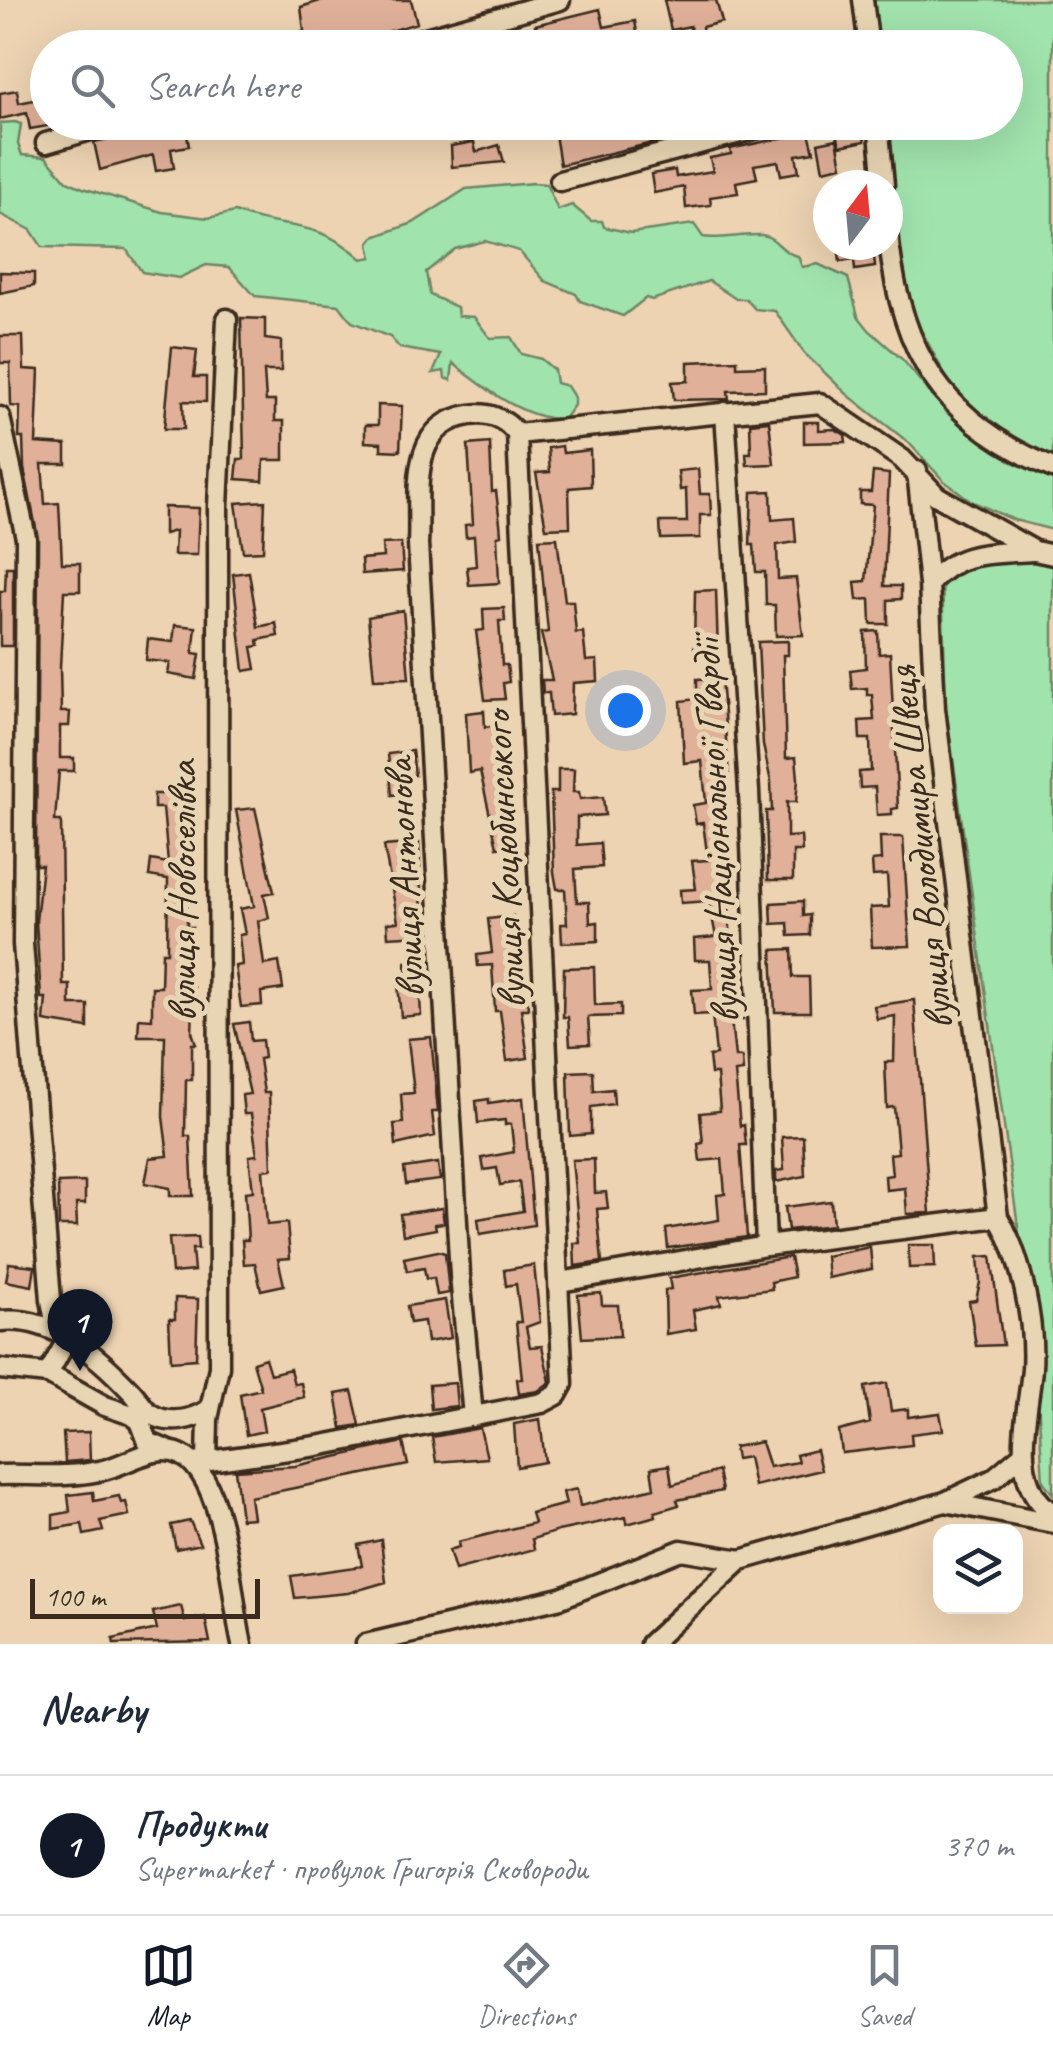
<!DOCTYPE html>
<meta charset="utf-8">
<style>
body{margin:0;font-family:Caveat,sans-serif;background:#f6f6f7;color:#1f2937}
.controls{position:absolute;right:30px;bottom:30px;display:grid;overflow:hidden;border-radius:20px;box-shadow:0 10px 40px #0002}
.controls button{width:90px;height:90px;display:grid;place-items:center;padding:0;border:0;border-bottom:2px solid #e0e1e3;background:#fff;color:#1f2937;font:50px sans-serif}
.compass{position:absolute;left:813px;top:170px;width:90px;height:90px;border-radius:50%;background:#fff;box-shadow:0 10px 40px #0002;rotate:16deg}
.scale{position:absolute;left:30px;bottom:25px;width:230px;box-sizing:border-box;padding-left:10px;border:5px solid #3b2a1e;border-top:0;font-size:28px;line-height:35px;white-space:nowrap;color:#3b2a1e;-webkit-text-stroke:8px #e8d5b3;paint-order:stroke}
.you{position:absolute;left:625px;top:710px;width:35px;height:35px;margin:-25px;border:8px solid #fff;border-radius:50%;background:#1a73e8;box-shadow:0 0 0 15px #1a73e833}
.badge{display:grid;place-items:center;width:65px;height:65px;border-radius:50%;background:#111827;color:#fff;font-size:32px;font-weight:700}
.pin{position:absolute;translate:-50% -82px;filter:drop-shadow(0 2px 5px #0008)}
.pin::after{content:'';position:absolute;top:52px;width:35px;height:30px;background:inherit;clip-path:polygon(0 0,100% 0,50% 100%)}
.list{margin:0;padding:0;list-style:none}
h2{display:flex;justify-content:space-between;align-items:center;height:130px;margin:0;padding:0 40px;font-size:42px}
h2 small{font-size:32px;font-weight:400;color:#747a83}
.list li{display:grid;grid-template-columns:65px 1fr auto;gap:30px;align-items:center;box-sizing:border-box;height:140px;padding:0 40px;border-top:2px solid #e0e1e3}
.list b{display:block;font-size:38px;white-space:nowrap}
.list p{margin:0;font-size:32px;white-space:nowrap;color:#747a83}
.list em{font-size:32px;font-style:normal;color:#747a83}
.icon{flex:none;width:55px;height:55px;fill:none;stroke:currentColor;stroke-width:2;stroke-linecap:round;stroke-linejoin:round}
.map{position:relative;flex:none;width:1053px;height:1644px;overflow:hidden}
.search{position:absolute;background:#fff;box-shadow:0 10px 40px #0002;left:30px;right:30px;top:30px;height:110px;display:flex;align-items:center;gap:25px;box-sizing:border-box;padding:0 35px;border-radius:55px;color:#747a83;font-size:38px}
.sheet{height:270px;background:#fff}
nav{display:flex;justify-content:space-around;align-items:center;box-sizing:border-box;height:140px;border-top:2px solid #e0e1e3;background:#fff;font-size:28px;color:#747a83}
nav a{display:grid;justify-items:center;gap:5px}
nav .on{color:#111827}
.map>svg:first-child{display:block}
.green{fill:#a1e3ad;stroke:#6e8666;stroke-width:2.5}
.building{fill:#e0b099;stroke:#3b2a1e;stroke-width:2.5}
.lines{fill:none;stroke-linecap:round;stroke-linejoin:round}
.minor-casing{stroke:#3b2a1e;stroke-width:25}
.minor{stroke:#e8d5b3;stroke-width:18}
.labels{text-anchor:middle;stroke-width:10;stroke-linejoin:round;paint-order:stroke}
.street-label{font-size:42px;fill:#3b2a1e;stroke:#e8d5b3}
</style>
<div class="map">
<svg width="1053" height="1644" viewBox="0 0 1053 1644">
<rect width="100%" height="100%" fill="#edd3b2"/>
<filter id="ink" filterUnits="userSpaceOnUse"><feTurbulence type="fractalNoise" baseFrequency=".01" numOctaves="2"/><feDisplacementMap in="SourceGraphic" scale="20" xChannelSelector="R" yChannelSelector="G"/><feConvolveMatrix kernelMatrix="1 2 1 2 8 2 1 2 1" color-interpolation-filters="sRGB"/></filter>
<g filter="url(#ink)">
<path class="green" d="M872,0H1053V460L1011,442L952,388L905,300L886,123L1006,122V48L877,47Z
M15,122L21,124L18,144L22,155L46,157L67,181L83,188L162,212L208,218L235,212C284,232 314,216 362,259L372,257L369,244L374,237L413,223L466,189L533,183L546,184L558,210L572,205L591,221H602L604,227L631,233L694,224L703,237C717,240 744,234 762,235C777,237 782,254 798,256L802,267L818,264L848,278L858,316L869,330L903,360L935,399L1010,461L1053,480V530L1014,520L973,502L944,481L908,442L848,395L804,353L775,311L755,309L746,299H736L709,281L652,300L646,298L623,316L580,301L576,294L545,281L519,251L485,241L455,249L426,272L430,295L457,307L458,316L474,317L490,338L511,337L521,354L541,359L554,370L556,383L567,386L574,397V405L564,419C524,420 483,387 453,363L451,380L445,378L444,371L433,373L441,355L400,348L390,337L352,322L339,305L255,296L229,267L206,265L179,278L142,272L126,249L42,247L31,230L0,214V123Z
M1008,561L1053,564V1494L1043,1481L1035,1349L946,708L942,579L969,564Z"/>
<path class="building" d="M323,0H411L417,23L335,48H299L296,33L304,31L301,7Z
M664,0H716L722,22L702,27L704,39L692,41L690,26L671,30Z
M600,9L604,27L635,21L639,43L539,48L535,25Z
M17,90L19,103L48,97V126L30,129L27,113L0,119V93Z
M600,122L602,136L631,130L630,122H665L669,139L560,165L554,128Z
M841,122H860L865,141L840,146L835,124Z
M185,123L189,146L171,149L174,168L156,171L153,155L100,170L94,142Z
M809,132L814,152L796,155L799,172L781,175L778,161L754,165L757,178L736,182L738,193L710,197L711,205L686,208L684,187L654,193L651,174L675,170L676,177L713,171L710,158L731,154L730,149Z
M837,139L842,166L823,170L818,143Z
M474,142L476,152L499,145L504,162L452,167L451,146Z
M838,245H864L866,257L874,255L875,267L855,270L854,260L840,262Z
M0,272L34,273V286L0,293Z
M241,318L265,319V339L281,341V371H264L266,401H275V421H284V460H264L263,481L236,479L238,459H244Z
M0,336H23L24,369L39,370L36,443L66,445V464H42L45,504L59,503L62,563H80V591H64L60,667L61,712H70L69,726H60V758H74V771H59L55,821H61L63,985H70V1005H88V1028L44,1021L46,998H41L36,921L42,865H36L38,538L24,468L23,438H19L20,407L11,406L10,363H0Z
M172,347L197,350L194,377H206V402L183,401L184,429H164Z
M737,360V367L765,366V390L728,391L729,399L674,400L672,382L688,381V362Z
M378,405L402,406L400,451L381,450V443L365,442V425H378Z
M769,421L774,464L747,465L746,453H751L750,423Z
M804,422H819V430L835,429L845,435L846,442L804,443Z
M490,443L492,492L496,491L500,523L501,535L497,536L499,583L469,585L467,567L476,566L474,536L466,537L465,525L473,524L468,445Z
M562,446L563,453L590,450L591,486L569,488L570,527L546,528L536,473L550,472L548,448Z
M698,469L700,494H710L711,515H700V538L661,539L660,522H687L686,489L680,490L678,471Z
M873,472L889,474L884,586H901V599L888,600V624H871L870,599L857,600L855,582L866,581L873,505L860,504V492H871Z
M771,491L772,520L794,518L796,542L777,545L778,579L796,578L803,635L776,636L775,605H766L765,572H756L754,545H750L752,492Z
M265,501L263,551L243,552L236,503Z
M164,507L199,508L197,555H174L175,531L164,534Z
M557,538L565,601H573L576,633L583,632L586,661L597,660L598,681L573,683L572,714L551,716L549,693H543L542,680H552L541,633L548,632L539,539Z
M401,543L403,571L362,574L361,559L383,557L382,544Z
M6,567H13V646H0V591H5Z
M249,572L258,627L276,623L278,636L258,640L259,646L252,647L256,669L244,671L233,574Z
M716,590L718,654L694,655L695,591Z
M504,608L505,621H499L502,665H507L509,682L503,683L505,699L485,700L476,631L484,630L483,609Z
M403,610L409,678L374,679L368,617Z
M175,625L196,627L193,653L200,654L196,679L168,674L170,663L146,660L148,639L173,642Z
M878,631L879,654L890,653L898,808L892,809V814L877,815L875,787L860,788L859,772L871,771L870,739H860L859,721L874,720L872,695H867V688L852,689L850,670L866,668L865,632Z
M788,641V655H783L786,758L796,757L798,779L796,802H787V837L801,836L802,851H793V880H768L766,811H772L771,782L763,745L758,642Z
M721,678L729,776H724L732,883H728L730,927L736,1007L742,1006L743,1020H731L735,1057H742L743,1071L735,1072L740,1126L744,1125L746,1145H740L747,1237L668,1248L666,1229L719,1220L717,1195L725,1194L722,1159L700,1161L698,1144L703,1143L700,1113L720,1111L717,1074H711L709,1056L716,1055L712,1014L694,1015L692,990L712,989L710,960H695L694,939L716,937L709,901L681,903L680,890L696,889L692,861L708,860L703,823L696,824L693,805L706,803L702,761L684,763L681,701L697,699V679Z
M484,711L485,727L502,724L508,768L502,769L508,819L518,844L497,847L480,771L469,773L466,713Z
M412,751L415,775L403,776L405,793L392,795L388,754Z
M558,769H574L573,792H579L580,799L603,797L605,815L577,817V845L600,843L602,867L575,869L577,902H589L590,923L598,922V941L562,943L561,924H567L565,889H557L554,872L551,792H558Z
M154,794H194V807H188L187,852H192L191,892H187V927H192L189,987H194L192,1032L196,1044H192V1080H186L185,1136H190L193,1196H170V1188L145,1183L150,1158L168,1156L163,1117L165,1036H138L139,1018L152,1019V987H161L162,952H167L168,879L149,876L151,860L168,863L163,808H154Z
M255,808L274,892L264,894L269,918L258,921L264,965L279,962L283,989L261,992L262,1005L241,1007L235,966L242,965L239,935L245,934L240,909L254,906L236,810Z
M880,837H903L910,946L872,947L870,908L889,907L887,875L873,876L872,861L881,860Z
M419,843L423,935L388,937L387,923L398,922L384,846Z
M803,901V916L810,915V935L789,936L788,923L772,924L771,903Z
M513,916L515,937L506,938L509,967H518L520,996H527L528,1009H521L528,1058L507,1061L500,1011H495L492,965L478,966L477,955L492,953L488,919Z
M792,949L793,977H809L810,1012H775L772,950Z
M406,962H424L425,981H419L421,1015L401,1017L398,984L407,983Z
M594,967L595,1005L621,1004V1016L588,1017L590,1044L570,1045L568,1017H563L564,968Z
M914,1000L930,1213L907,1214L905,1188L886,1190L885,1176L892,1175L890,1154L898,1153L894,1107L887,1108L885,1062H894L895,1016L877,1019L874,1006Z
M249,1022L251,1041L262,1040L264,1058L259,1059L264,1093H269L272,1169L263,1170L267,1225L287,1223L290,1258L278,1259L284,1285L261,1290L255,1263L244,1264L242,1240H248L245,1192L253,1191L249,1156L257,1155L251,1114H244L242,1095L250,1094L234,1024Z
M431,1037L438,1112H432L435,1136L396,1145L394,1124L403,1123L401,1094L414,1093L408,1039Z
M593,1071L594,1091L613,1089L614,1104L591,1107V1134L570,1136L568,1072Z
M523,1098L534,1225L480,1234L478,1219L523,1211L519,1182L500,1185L497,1168L484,1170L482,1158L514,1152L511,1124L505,1125V1120L478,1123L476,1101L489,1099V1103Z
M803,1136L805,1176L776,1182V1171L784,1170L782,1137Z
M594,1159L595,1193L606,1192L608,1208L597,1209L602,1262L575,1266L574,1243H580L572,1160Z
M438,1163L440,1180L406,1184L404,1168Z
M85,1182V1204H76L77,1226H59L58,1183Z
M831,1201L833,1225L788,1230L785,1207Z
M442,1208L444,1223L435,1224L436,1229L403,1235L400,1214Z
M197,1237L198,1249H192L194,1271L172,1273L169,1238Z
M908,1245H934L935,1267L909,1268Z
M870,1247L872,1269L828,1278L826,1256Z
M438,1251L445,1253L449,1293L437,1295L434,1278L426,1279L424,1268L407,1271L404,1258Z
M991,1256L1003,1345L976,1346L969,1301L976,1300L980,1282L978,1257Z
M790,1257L794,1277L771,1282L772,1289L719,1296L721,1304L693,1310L696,1329L666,1334L665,1290L671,1289L669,1278Z
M9,1263L35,1266L32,1286L6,1281Z
M534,1265L540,1322L526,1327L530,1347L542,1346L550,1382L538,1391L519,1394L517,1379H522L516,1322H521L516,1284L506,1286L504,1270Z
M601,1293L602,1305H618L620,1336L582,1338L578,1295Z
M175,1298L198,1299L196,1359L171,1361L169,1319H175Z
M445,1300L451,1338L427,1342L424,1321L410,1323L407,1306Z
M265,1358L270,1374L290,1369L294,1384L301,1383L304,1397L260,1408L264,1431L246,1435L240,1394L261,1389L253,1362Z
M455,1383L457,1406L431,1409L429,1385Z
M887,1383L891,1411L908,1409V1417L940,1413L943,1430L911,1434L912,1445L842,1453L839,1431L870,1423L865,1387Z
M352,1391L360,1425L342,1428L336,1394Z
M540,1419L545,1462L517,1467L514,1424Z
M480,1428L487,1458L436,1462L432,1437Z
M89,1432L90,1460L65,1462L63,1433Z
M403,1442L408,1465L250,1497L253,1518L241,1519L235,1470L295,1466Z
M761,1442L769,1467L798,1462L796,1455L816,1450L821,1470L754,1486L748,1457L736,1459L734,1447Z
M669,1465L672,1485L718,1471L722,1491L677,1500L679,1505L655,1512L656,1516L627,1524L626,1517L558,1531L532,1539L534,1549L455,1570L449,1550L459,1547L458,1542L534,1523L531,1513L566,1504L563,1492L577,1489L580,1506L654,1488L651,1468Z
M93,1492L94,1501L119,1496L121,1503L126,1502L129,1515L100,1521L103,1531L84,1535L82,1524L53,1529V1515L70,1512L68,1495Z
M190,1521L200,1544L176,1549L171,1525Z
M381,1540L386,1582L348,1593L295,1598L291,1576L362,1566L358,1545Z
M181,1606L185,1621L205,1617L210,1642L114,1644L113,1639L157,1629L153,1612Z"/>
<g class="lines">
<g class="minor-casing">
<path id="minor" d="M863,0L869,48
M390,48L560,0
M878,122L884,185
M46,143L118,122
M560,181L781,122
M888,232C899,351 941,421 1053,468
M725,412L749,791L766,1246
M0,417L26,538L23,944L51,1300L57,1331
M517,434L820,403L902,459L937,496L1035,551L1053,555
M917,471L929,584L935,709L998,1217
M929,584C959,550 989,554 1032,551
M560,1282L766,1246L998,1217C1021,1255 1035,1323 1032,1368C1029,1412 1006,1484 1053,1513
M0,1321C52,1315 97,1355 131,1391C138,1398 143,1409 151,1414C170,1426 193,1419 210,1409
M0,1369L48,1374L105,1406L132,1415L140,1421L148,1442L169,1451
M48,1374L68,1338
M473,1417L460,1275L418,544C421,497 405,425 470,415C489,412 506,419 517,434
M207,1461L208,1419L219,1367L218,506L227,319
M195,1463L317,1446L542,1403L557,1395L563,1384L517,434
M0,1475C32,1474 68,1478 99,1471C121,1467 143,1451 165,1451C227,1451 230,1598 242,1644
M945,1502L993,1479L1024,1453
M366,1644L561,1598L681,1550L741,1560L945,1502L1053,1523
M650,1644L741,1560"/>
</g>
<use href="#minor" class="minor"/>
</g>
</g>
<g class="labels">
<g class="street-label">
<text transform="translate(714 831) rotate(-93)" y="15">вулиця Національної Гвардії</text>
<text transform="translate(919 848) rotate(-96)" y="15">вулиця Володимира Швеця</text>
<text transform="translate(503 860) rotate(-93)" y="15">вулиця Коцюбинського</text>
<text transform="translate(403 878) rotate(-93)" y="15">вулиця Антонова</text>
<text transform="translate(181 891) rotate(-90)" y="15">вулиця Новоселівка</text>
</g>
</g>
</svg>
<div class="controls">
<button><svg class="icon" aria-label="layers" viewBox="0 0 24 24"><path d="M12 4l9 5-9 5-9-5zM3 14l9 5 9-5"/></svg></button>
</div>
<svg class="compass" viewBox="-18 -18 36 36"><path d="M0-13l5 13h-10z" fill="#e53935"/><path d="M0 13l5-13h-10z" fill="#747a83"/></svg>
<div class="scale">100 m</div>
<div class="you"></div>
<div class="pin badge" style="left:80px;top:1371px">1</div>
<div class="search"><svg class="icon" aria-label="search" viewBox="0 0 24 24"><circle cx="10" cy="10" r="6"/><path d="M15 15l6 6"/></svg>Search here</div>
</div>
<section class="sheet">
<h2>Nearby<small></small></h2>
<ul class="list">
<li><span class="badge">1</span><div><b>Продукти</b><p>Supermarket · провулок Григорія Сковороди</p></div><em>370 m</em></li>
</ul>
</section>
<nav>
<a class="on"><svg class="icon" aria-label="map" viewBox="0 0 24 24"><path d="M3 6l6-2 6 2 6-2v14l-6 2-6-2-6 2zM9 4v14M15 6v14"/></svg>Map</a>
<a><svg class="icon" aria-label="directions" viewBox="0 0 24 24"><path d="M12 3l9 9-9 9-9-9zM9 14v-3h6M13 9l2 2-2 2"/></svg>Directions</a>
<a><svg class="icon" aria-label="saved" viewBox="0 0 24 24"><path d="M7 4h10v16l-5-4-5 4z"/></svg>Saved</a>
</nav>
